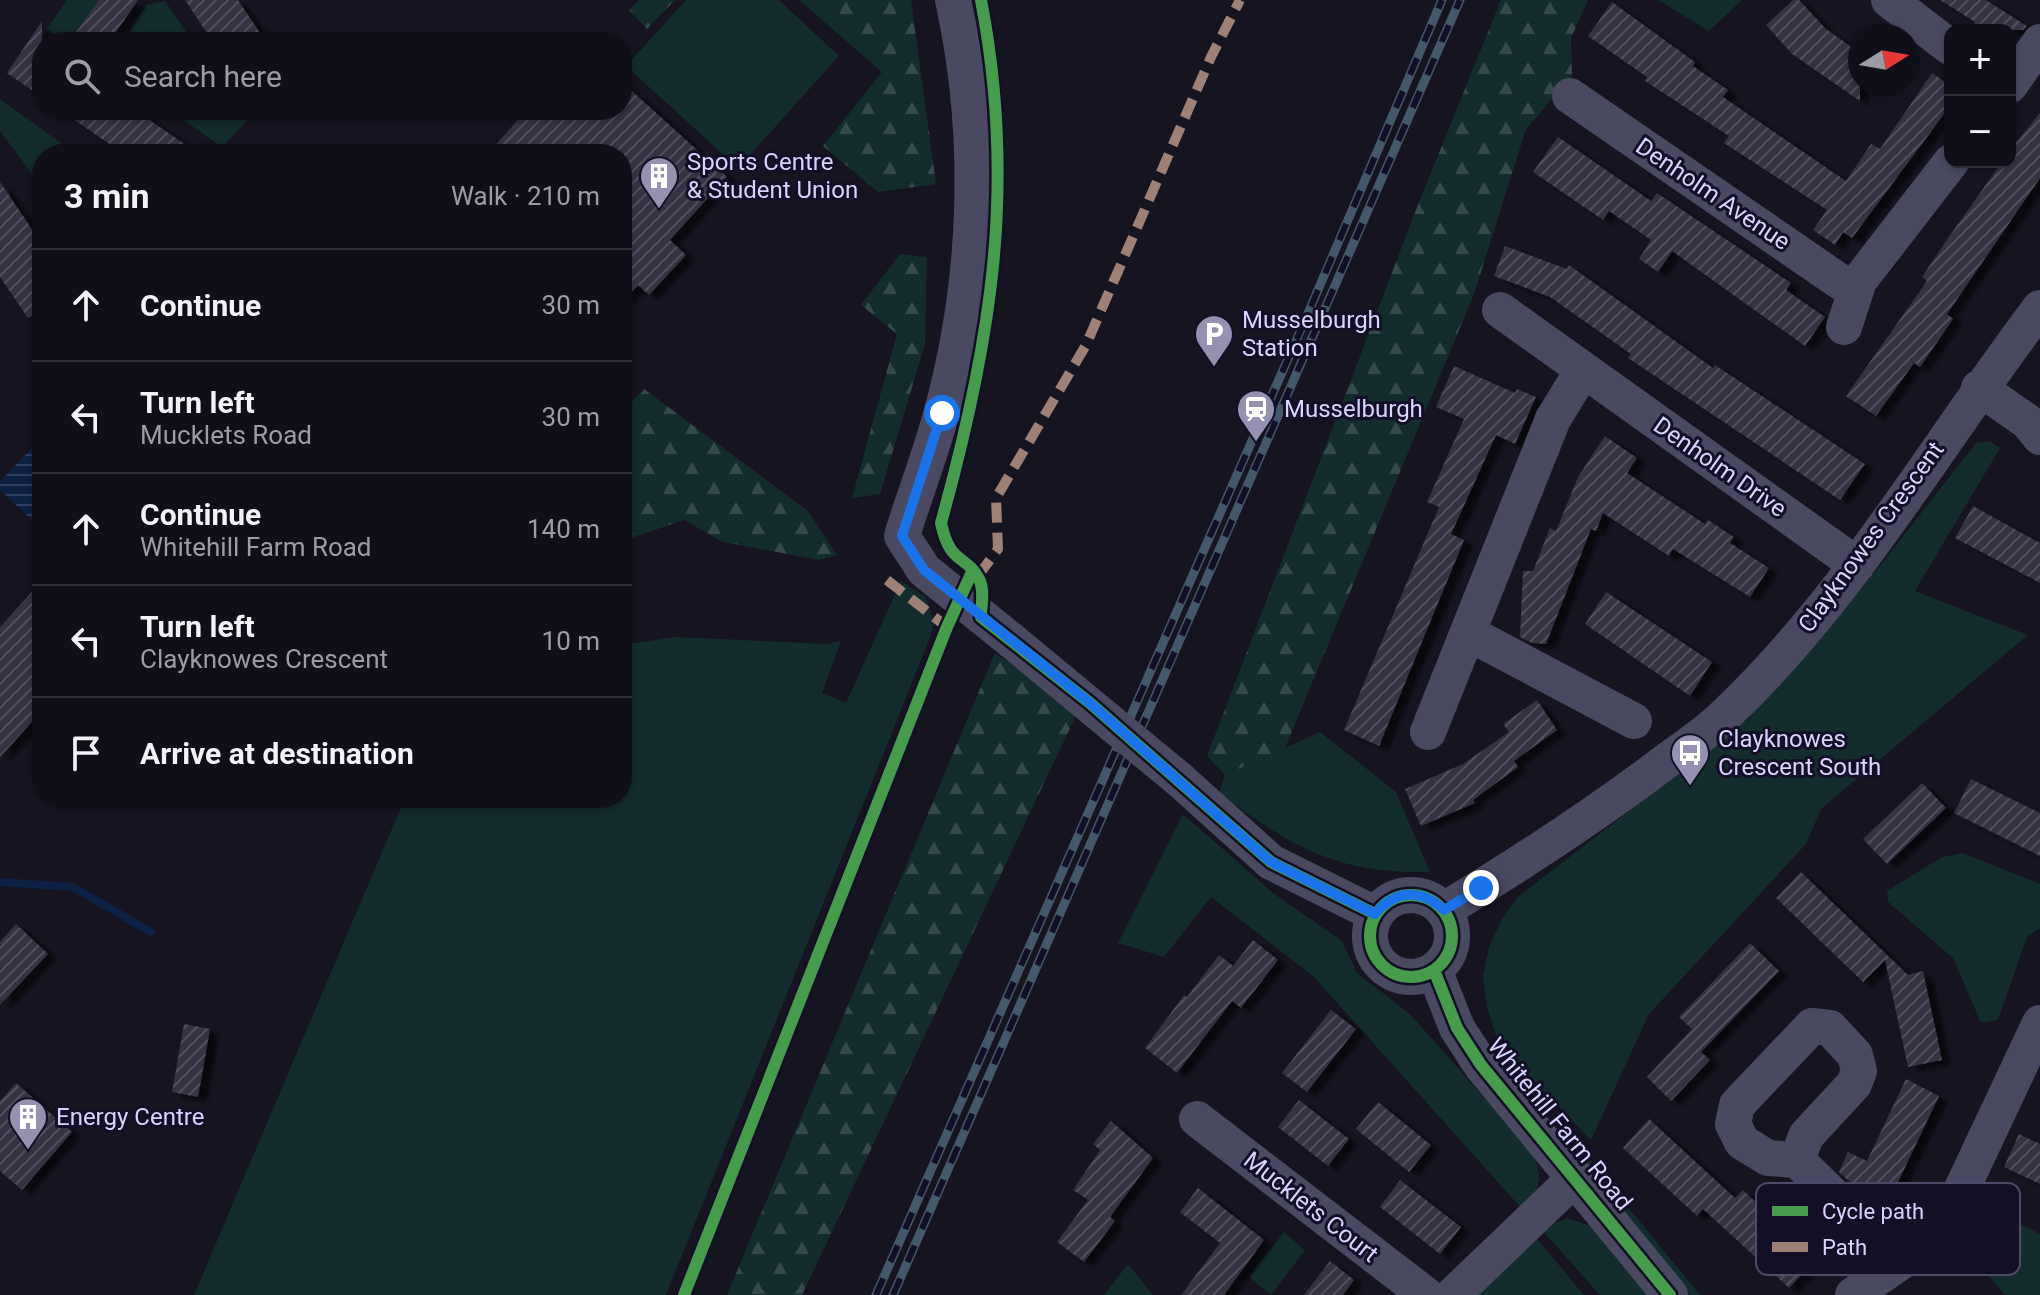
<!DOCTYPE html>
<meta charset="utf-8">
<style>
body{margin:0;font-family:Roboto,sans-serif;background:#191822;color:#f1f3f6}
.controls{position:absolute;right:24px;top:24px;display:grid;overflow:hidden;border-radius:16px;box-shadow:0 2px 6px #0004}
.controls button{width:72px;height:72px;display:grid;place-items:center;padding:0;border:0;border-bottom:2px solid #302f38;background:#100f19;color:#f1f3f6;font:40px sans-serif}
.compass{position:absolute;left:1848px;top:24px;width:72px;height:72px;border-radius:50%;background:#100f19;box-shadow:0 2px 6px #0004;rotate:79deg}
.stop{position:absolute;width:24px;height:24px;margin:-18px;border:6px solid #1a73e8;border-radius:50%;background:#fff}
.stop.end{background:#1a73e8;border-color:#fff;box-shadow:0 2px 8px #0008}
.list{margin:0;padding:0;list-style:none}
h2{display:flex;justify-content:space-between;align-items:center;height:104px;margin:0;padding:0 32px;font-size:34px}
h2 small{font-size:26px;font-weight:400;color:#9c9ca2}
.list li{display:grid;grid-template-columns:52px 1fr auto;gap:24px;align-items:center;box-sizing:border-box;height:112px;padding:0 32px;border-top:2px solid #302f38}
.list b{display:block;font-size:30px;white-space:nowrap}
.list p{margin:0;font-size:26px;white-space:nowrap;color:#9c9ca2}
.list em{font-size:26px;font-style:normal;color:#9c9ca2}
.icon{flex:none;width:44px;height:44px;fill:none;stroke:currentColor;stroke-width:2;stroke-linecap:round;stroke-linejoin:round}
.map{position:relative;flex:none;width:2040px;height:1295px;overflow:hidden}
.search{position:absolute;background:#100f19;box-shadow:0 2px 6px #0004;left:32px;top:32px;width:600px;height:88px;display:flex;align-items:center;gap:20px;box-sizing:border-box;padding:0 28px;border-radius:32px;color:#9c9ca2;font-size:30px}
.panel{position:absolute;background:#100f19;box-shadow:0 2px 6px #0004;left:32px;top:144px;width:600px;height:664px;border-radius:32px}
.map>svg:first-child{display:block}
.grass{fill:#132c2d}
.forest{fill:url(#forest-firs)}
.water{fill:url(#water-rules)}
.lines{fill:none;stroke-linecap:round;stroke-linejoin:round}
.stream{stroke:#0d2144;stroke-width:8}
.building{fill:url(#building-hatch);filter:url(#shadow)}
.minor{stroke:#4a4962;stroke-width:36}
.rail-casing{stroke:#43596b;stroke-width:9}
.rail{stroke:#130f26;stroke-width:6;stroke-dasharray:18;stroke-linecap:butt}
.minor-bridge{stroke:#4a4962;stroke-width:36}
.quiet{stroke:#9e8076;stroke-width:10;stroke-dasharray:20 10;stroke-linecap:butt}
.cycleway-casing{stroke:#130f26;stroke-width:17}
.cycleway{stroke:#469c4c;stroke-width:12}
.route{stroke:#1a73e8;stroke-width:10}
.labels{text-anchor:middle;stroke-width:6;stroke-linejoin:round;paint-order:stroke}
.poi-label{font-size:24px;fill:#d9d4ff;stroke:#130f26;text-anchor:start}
.street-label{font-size:24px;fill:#d9d4ff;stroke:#130f26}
.key{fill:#130f26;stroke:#4e4a67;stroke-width:2}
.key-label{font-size:22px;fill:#d9d4ff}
</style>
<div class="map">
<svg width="2040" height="1295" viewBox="0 0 2040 1295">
<defs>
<pattern id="forest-firs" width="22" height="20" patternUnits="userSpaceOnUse" patternTransform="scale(2)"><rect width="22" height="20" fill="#132c2d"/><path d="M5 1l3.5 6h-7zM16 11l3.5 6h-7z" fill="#354a4c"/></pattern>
<pattern id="water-rules" width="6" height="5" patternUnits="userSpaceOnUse" patternTransform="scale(2)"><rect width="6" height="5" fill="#0d2144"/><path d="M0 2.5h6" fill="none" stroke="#304060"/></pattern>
<pattern id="building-hatch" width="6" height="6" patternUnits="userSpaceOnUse" patternTransform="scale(2)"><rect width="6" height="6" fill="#343243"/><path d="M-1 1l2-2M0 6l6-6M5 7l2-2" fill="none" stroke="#514f5f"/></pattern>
<filter id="shadow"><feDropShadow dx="9" dy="5" stdDeviation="2" flood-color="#0009"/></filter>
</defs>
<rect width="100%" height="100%" fill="#161421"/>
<path class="grass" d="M67,0H99L69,42L46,30Z
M686,0H779L839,56L738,168L626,66Z
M1658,0H1742L1709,31Z
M165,1L193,42H124L146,5Z
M0,99L61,143L51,154H42V165L33,175L0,131Z
M169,110H239L247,121L222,147Z
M1990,441L2000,448L1915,591L2028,635L1821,809L1806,844L1649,1014L1591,1140L1499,1045L1487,1007L1483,977L1489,947L1502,919L1518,897L1748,719L1871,577L1976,443Z
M901,581L926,597L934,624L929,640L666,1295H194L405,798H622V645L676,637L827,644L841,641L822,693L846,703Z
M1320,732L1396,792L1430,872C1336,874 1292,847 1219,793L1225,775Z
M1183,814L1273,893L1342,941L1357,973L1410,1014L1533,1153C1543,1176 1541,1192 1523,1210L1313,976L1211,897L1164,957L1118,943Z
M1963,853L2040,884V928L2027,937L1998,1020L1981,1023L1953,958L1888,902L1887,891L1942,857Z
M1576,1143L1700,1295H1689L1570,1148Z
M1982,1205L2040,1234V1295H2005L1955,1237Z
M1567,1218L1597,1228L1650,1295H1600L1541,1229Z
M1284,1232L1305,1250L1271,1295L1249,1277Z
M1533,1234L1584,1295H1469Z
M1128,1264L1153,1295H1104Z"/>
<path class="forest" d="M639,0H675L647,29L629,10Z
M799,0H911L936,184L878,192L823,146L882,72Z
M1501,0H1588L1571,38L1572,76L1526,129L1474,294L1285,748L1225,775L1207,756L1419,202Z
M900,254L927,257L925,344L880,494L852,498L897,334L861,305Z
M644,389L808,511L837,555L819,560L723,542L684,520L622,541V412Z
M995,653L1079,709L802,1295H727Z"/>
<path class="water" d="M42,437V513L34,522L0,490V482Z"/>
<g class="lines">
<path class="stream" d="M0,882L73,887L151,932"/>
</g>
<path class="building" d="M99,0H138L109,42H69Z
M185,0H238L266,42H213Z
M1793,0H1799L1826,29L1860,53V101L1792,54L1766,25Z
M1940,0H1986L2027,26L2023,30H1970L1975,22Z
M1612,2L1695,62L1693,66L1728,90L1723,97L1846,181L1871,144L1880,149L1932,73L1950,85V106L1852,238L1843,232L1835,245L1813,230L1827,210L1724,143L1729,136L1645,81L1647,77L1588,36Z
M42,21V97L7,73Z
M622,82L727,177L670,240L686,255L649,295L638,285L622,302V154H487L527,110H622Z
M60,110H135L199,154H124Z
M2040,113V178L1947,314L1953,319L1920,367L1914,363L1876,416L1846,396L1927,281L1922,277L1946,241L2002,162H2010V150Z
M1558,137L1651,201L1657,193L1791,283L1786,290L1825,317L1805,346L1672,251L1658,272L1639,259L1651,240L1609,211L1603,220L1533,172Z
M0,182L42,244V309L28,318L0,277Z
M1505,246L1567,269L1569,265L1713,368L1715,365L1865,464L1840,500L1628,358L1631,354L1550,297L1494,276Z
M1454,366L1515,393L1517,389L1536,397L1515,444L1496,435L1451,534L1464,540L1379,746L1344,730L1439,507L1427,502L1464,419L1436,407Z
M1605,436L1637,458L1627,473L1705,524L1708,520L1734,537L1730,543L1769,568L1750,597L1673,549L1669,556L1603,513L1596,531L1591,529L1546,644L1532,643L1520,637L1523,571H1533L1550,528L1556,531L1578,477Z
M1973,506L2040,543V583L1955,538Z
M42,581V711L0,757V627Z
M1606,592L1712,662L1690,696L1585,624Z
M1537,700L1557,730L1514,761L1518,767L1473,800L1475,803L1421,826L1405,789L1463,764L1509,732L1503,724Z
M1971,779L2040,813V856L1954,813Z
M1922,783L1946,808L1887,864L1863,839Z
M1801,872L1908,975L1923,971L1942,1060L1908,1067L1885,960L1863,982L1776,898Z
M16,924L48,954L0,1005V942Z
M1253,940L1278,960L1241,1008L1232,1001L1177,1073L1145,1048L1184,995L1187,997L1219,955L1233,966Z
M1750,943L1779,971L1701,1052L1710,1060L1671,1101L1647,1077L1692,1029L1679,1017Z
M1331,1010L1356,1029L1307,1092L1282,1073Z
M184,1024L210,1029L198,1097L172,1092Z
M1906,1079L1939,1096L1889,1201L1849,1181L1839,1172L1848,1152L1867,1161Z
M16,1083L72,1132L22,1190L0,1171V1101Z
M1299,1100L1349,1139L1328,1166L1278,1127Z
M1378,1102L1431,1145L1409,1172L1356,1129Z
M1649,1119L1735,1198L1743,1190L1816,1260L1789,1288L1703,1209L1697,1216L1623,1148Z
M1111,1121L1153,1158L1110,1217L1115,1221L1084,1262L1057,1242L1088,1200L1073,1190L1100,1150L1093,1144Z
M2019,1134L2040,1144V1184L2004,1167Z
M1400,1180L1461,1227L1440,1254L1380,1207Z
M1198,1188L1264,1240L1224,1295H1181L1220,1243L1180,1212Z
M1330,1261L1354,1280L1343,1295H1304Z"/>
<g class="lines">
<path class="minor" d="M953,0C983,136 978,281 941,415C930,456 914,496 902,536L924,570L1012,641
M1889,0L1950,47
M2010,85L2040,42
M1570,96L1855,292
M1500,310L1857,565
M1844,327L1859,281L1951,162
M1979,388L2028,422L2040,437
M1470,634L1634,721
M1428,732L1553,419L1583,370
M1180,780L1271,862L1375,914
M1370 936a41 41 0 1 1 82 0a41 41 0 1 1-82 0Z
M1444,910C1520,864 1594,816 1665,762C1684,748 1705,734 1722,718C1849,599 1936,445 2040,308
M1434,970L1457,1028L1481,1065L1670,1295
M1197,1119L1426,1295
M1797,1160L1806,1136L1854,1084L1859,1071L1855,1055L1830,1028L1812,1026L1737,1105L1733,1124L1742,1142L1768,1158L1797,1160L1901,1262
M1453,1295L1576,1177
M1853,1295L1901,1262L1950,1214L2040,1023"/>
<g class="rail-casing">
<path id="rail" d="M876,1295L1306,318L1442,0
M893,1295L1460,0"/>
</g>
<use href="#rail" class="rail"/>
<path class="minor-bridge" d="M1012,641L1180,780"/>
<path class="quiet" d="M978,576L998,549L996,498L1086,345L1211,57L1240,0
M887,580L947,627"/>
<g class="cycleway-casing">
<path id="cycleway" d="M981,0C1017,186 991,343 941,523C950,566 966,554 979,579C985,590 981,605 981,617L1090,703L1271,862L1375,914
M1370 936a41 41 0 1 1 82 0a41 41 0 1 1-82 0Z
M1434,970L1457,1028L1481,1065L1670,1295
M684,1295L947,627L972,572"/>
</g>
<use href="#cycleway" class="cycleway"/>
</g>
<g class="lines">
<path class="route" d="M942,413L902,536L924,570L1090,703L1271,862L1375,914C1395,890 1421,888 1444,910L1481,888"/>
</g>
<defs>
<g id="building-pin" transform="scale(2)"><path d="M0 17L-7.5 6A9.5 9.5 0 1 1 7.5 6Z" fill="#9591b1" stroke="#130f26"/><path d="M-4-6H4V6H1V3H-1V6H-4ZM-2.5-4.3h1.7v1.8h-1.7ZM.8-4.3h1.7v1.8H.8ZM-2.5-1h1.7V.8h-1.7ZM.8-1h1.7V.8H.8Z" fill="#fff"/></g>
<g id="parking-pin" transform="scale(2)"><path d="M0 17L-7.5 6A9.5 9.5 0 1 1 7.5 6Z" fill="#9591b1" stroke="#130f26"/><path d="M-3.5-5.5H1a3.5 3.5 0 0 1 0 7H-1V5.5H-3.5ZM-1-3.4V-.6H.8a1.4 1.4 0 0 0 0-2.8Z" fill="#fff"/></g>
<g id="station-pin" transform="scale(2)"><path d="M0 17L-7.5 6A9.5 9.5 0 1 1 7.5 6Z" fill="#9591b1" stroke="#130f26"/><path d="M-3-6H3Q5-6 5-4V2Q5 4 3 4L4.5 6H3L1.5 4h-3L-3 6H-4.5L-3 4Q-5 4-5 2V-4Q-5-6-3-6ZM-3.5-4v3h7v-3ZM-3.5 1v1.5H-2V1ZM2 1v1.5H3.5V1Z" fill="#fff"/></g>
<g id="bus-pin" transform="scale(2)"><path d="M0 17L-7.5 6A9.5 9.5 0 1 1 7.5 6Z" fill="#9591b1" stroke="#130f26"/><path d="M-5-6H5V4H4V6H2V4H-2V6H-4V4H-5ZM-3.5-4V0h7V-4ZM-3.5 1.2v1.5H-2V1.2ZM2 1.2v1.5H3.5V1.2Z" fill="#fff"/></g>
</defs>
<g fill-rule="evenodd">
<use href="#building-pin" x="659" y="176"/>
<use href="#parking-pin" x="1214" y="334"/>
<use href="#station-pin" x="1256" y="409"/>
<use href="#bus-pin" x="1690" y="753"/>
<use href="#building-pin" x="28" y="1117"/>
</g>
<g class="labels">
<g class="poi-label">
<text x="687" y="170">Sports Centre<tspan x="687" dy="28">&amp; Student Union</tspan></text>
<text x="1242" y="328">Musselburgh<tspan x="1242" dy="28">Station</tspan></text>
<text x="1284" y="417">Musselburgh</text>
<text x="1718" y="747">Clayknowes<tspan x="1718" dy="28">Crescent South</tspan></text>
<text x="56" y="1125">Energy Centre</text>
</g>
<g class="street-label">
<text transform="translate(1713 194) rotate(34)" y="8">Denholm Avenue</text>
<text transform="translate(1720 467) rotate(35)" y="8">Denholm Drive</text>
<text transform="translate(1871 537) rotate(-54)" y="8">Clayknowes Crescent</text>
<text transform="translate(1560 1124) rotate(51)" y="8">Whitehill Farm Road</text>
<text transform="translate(1311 1207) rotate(38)" y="8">Mucklets Court</text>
</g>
</g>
<rect x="1756" y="1183" width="264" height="92" rx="12" class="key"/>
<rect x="1772" y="1206" width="36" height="10" fill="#469c4c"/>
<rect x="1772" y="1242" width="36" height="10" fill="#9e8076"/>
<g class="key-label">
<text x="1822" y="1219">Cycle path</text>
<text x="1822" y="1255">Path</text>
</g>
</svg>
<div class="controls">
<button>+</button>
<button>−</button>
</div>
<svg class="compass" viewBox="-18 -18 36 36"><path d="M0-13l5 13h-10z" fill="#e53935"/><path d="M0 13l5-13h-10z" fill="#9c9ca2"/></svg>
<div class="stop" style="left:942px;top:413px"></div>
<div class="stop end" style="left:1481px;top:888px"></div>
<div class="search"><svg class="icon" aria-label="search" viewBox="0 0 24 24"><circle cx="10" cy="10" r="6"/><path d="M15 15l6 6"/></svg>Search here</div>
<section class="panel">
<h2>3 min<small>Walk · 210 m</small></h2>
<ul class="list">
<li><svg class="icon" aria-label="ahead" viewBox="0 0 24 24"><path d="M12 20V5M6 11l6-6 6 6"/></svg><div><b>Continue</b></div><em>30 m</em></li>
<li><svg class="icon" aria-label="left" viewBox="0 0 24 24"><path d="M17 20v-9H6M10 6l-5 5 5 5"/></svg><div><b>Turn left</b><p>Mucklets Road</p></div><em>30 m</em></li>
<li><svg class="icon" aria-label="ahead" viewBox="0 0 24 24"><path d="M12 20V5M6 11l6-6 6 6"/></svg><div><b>Continue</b><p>Whitehill Farm Road</p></div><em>140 m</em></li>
<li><svg class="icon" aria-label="left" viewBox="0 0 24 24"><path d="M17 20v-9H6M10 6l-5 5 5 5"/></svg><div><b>Turn left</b><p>Clayknowes Crescent</p></div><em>10 m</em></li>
<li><svg class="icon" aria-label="arrive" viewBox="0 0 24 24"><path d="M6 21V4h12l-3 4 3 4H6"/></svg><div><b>Arrive at destination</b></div></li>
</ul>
</section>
</div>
